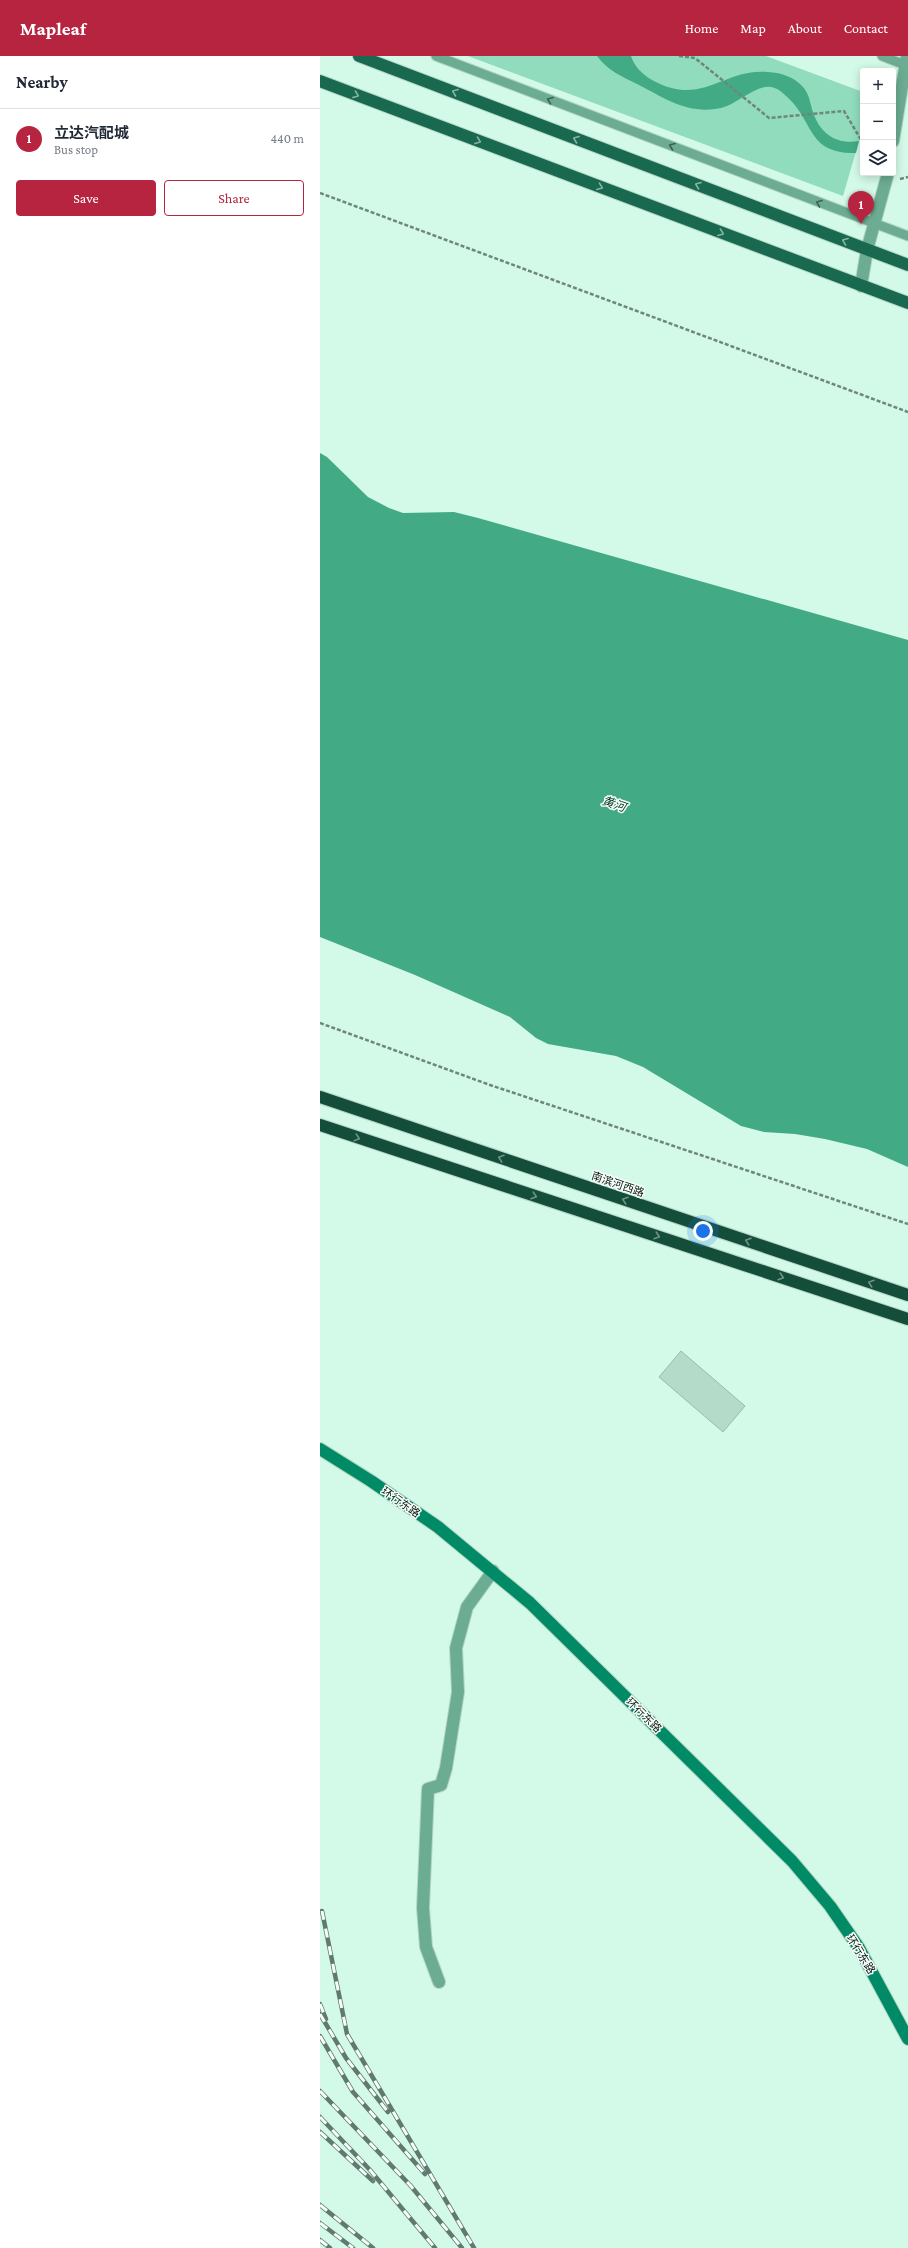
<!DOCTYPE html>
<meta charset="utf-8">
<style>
body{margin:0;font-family:"Crimson Pro","Noto Sans SC",serif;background:#f6f6f7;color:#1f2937}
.controls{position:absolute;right:12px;top:12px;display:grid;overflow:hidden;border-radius:4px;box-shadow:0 2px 10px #0003}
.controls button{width:36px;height:36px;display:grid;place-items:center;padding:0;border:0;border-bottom:1px solid #e0e1e3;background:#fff;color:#1f2937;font:20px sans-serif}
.you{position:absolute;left:383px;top:1175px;width:14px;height:14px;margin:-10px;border:3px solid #fff;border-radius:50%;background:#1a73e8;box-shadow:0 0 0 6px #1a73e833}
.badge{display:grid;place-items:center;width:26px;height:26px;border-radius:50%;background:#b62440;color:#fff;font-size:13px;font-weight:700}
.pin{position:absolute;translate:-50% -33px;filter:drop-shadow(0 1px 2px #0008)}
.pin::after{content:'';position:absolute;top:21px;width:14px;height:12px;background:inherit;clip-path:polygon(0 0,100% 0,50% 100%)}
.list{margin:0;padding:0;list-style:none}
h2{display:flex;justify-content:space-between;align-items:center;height:52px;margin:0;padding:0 16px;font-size:17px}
h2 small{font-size:13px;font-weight:400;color:#747a83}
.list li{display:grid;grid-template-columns:26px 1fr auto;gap:12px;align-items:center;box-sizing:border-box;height:60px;padding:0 16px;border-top:1px solid #e0e1e3}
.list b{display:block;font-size:15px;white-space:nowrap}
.list p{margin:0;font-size:13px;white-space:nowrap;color:#747a83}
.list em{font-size:13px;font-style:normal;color:#747a83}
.actions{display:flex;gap:8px;padding:12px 16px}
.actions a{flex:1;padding:9px 0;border:1px solid #b62440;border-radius:4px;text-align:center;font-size:14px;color:#b62440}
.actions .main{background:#b62440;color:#fff}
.icon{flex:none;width:22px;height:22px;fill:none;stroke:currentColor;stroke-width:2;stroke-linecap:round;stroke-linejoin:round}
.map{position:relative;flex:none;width:588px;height:2192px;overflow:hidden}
header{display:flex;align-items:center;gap:24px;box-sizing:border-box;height:56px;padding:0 20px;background:#b62440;color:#fff}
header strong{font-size:19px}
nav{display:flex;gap:22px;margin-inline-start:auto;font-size:14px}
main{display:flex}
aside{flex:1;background:#fff}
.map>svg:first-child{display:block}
.green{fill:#91dcbd}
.water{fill:#42ab86}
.building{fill:#b4dac9;stroke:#97bcac}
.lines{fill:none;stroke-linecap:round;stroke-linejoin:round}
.lane-casing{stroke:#b3d5c6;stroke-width:11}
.street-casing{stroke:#b3d5c6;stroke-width:14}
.secondary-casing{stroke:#b3d5c6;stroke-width:14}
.primary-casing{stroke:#b3d5c6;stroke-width:14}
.highway-casing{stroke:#b3d5c6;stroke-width:14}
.path{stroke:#6d877c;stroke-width:2.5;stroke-dasharray:4 2;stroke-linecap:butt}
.lane{stroke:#6cac92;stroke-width:9}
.street{stroke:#6cac92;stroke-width:12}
.secondary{stroke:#008b66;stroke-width:12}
.primary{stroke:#18694f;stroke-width:12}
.highway{stroke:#144e3b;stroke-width:12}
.rail-casing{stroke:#617a6f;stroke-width:4.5}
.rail{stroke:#f6fefa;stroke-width:3;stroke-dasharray:9;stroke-linecap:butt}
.oneway{stroke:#87b4a4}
.oneway2{stroke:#3b6252}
.oneway3{stroke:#6e9487}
.labels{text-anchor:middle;stroke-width:3;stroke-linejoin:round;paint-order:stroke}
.street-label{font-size:11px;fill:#0a1812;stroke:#f6fefa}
.water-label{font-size:12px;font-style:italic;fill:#0c3b2b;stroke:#f6fefa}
</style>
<header>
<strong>Mapleaf</strong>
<nav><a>Home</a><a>Map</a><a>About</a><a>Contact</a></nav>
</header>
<main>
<aside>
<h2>Nearby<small></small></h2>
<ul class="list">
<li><span class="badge">1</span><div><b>立达汽配城</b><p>Bus stop</p></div><em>440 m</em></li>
</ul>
<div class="actions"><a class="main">Save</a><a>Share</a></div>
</aside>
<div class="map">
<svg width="588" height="2192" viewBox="0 0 588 2192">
<rect width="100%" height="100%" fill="#d3f9e8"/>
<path class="green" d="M148,0H446L543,36V71L523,140Z"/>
<path class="water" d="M277,0H311C314,10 323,19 332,24C383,52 402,12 448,16C462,17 474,21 483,31C490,39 490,48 493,56C500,78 517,89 539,85L536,97C486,98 495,65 466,40C461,35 457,32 451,31C435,29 418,48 401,52C369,59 346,43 319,29C303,21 288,15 277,0Z
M0,397L7,401L48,441L69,452L83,457L134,456L158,462L588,584V1111L547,1093L505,1083L475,1078L444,1076L421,1070L323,1011L296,1000L228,988L216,982L190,961L95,919L0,881Z"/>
<path class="building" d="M361,1295L425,1350L403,1376L339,1321Z"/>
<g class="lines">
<g class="lane-casing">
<path id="lane" d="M116,0L588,180
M562,0L588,10"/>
</g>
<g class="street-casing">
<path id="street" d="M573,85L587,0
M541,230L547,194L568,117
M119,1926L106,1891L103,1852L108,1733L121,1729L126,1712L138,1636L136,1592L147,1551L173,1515"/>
</g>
<g class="secondary-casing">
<path id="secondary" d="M0,1393L51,1425L118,1471L210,1547L472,1805L510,1850L539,1892L588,1983"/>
</g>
<g class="primary-casing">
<path id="primary" d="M39,0L588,209
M0,25L588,247"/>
</g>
<g class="highway-casing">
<path id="highway" d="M0,1041L588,1239
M0,1069L588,1263"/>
</g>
<path class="path" d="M359,0L375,2L449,62L524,55L543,87
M580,123L588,121
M0,137L588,356
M0,967L170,1029L588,1168"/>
<use href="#lane" class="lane"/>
<use href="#street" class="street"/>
<use href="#secondary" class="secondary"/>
<use href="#primary" class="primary"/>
<use href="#highway" class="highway"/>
<g class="rail-casing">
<path id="rail" d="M2,1855L27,1978L154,2192
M0,1948L6,1963
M0,1958L26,2002L68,2056
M0,1980L33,2036L105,2118
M0,2035L90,2129L142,2192
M0,2061L50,2114L115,2192
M0,2076L53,2125
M0,2149L53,2192
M0,2167L33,2192
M0,2184L10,2192"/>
</g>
<use href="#rail" class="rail"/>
</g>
<defs><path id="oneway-chevron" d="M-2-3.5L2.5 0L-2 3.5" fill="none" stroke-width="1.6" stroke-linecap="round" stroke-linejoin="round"/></defs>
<g class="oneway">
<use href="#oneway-chevron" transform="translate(135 36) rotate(-159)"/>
<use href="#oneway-chevron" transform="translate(36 39) rotate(21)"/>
<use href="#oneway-chevron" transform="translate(256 83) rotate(-159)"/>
<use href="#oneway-chevron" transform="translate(158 85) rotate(21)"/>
<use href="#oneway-chevron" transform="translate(378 129) rotate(-159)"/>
<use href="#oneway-chevron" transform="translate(280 131) rotate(21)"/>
<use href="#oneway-chevron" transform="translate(401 177) rotate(21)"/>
<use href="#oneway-chevron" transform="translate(525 185) rotate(-159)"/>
</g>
<g class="oneway2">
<use href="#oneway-chevron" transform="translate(230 44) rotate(-159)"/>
<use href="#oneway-chevron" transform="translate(352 90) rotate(-159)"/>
<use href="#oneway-chevron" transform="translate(499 147) rotate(-159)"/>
</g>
<g class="oneway3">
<use href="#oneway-chevron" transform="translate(37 1082) rotate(18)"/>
<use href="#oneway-chevron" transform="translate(181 1102) rotate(-161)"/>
<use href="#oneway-chevron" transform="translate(214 1140) rotate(18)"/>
<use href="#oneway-chevron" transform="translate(305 1144) rotate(-161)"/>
<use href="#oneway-chevron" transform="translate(337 1180) rotate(18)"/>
<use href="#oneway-chevron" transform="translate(428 1185) rotate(-161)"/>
<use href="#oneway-chevron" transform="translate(461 1221) rotate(18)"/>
<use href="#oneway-chevron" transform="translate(551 1227) rotate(-161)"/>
</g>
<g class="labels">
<g class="street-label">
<text transform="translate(298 1128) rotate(19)" y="4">南滨河西路</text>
<text transform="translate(81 1446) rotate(35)" y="4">环行东路</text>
<text transform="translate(324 1659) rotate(44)" y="4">环行东路</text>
<text transform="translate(541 1898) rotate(58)" y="4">环行东路</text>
</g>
<g class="water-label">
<text transform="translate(294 748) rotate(19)" y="4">黄河</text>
</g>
</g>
</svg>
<div class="controls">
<button>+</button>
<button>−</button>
<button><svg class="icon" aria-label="layers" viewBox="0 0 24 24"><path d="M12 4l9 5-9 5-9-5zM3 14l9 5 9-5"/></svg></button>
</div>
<div class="you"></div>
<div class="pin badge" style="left:541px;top:168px">1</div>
</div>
</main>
